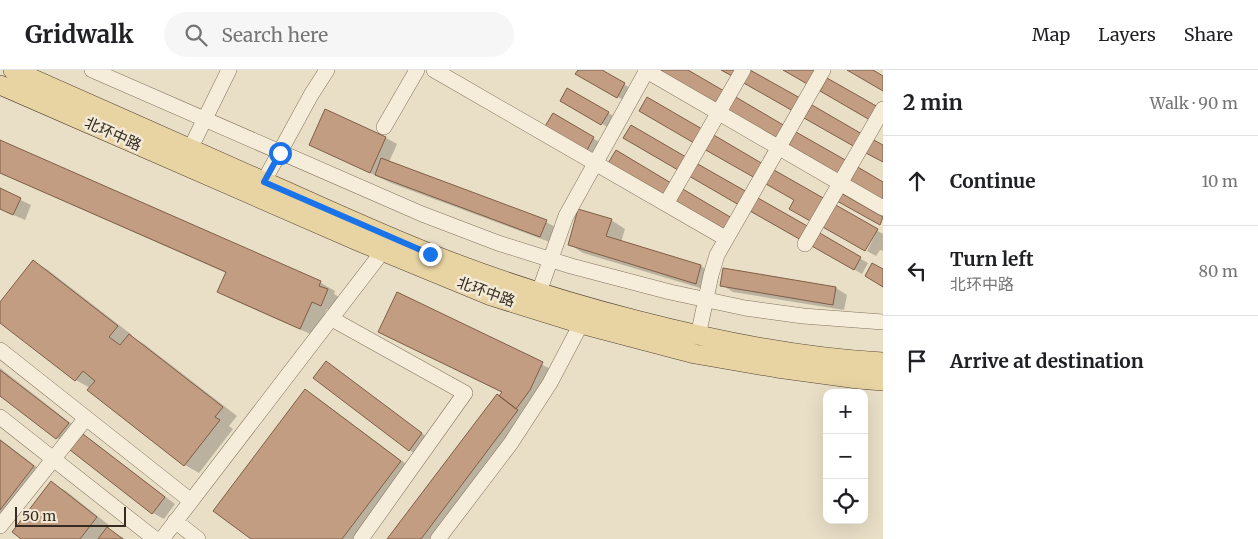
<!DOCTYPE html>
<meta charset="utf-8">
<style>
body{margin:0;font-family:Merriweather,"Noto Sans SC",serif;background:#f6f6f6;color:#202124}
.controls{position:absolute;right:15px;bottom:15px;display:grid;overflow:hidden;border-radius:10px;box-shadow:0 5px 20px #0002}
.controls button{width:45px;height:45px;display:grid;place-items:center;padding:0;border:0;border-bottom:1px solid #e0e0e0;background:#fff;color:#202124;font:25px sans-serif}
.scale{position:absolute;left:15px;bottom:12px;width:111px;box-sizing:border-box;padding-left:5px;border:2px solid #352b20;border-top:0;font-size:14px;line-height:18px;white-space:nowrap;color:#352b20;-webkit-text-stroke:4px #f2ead6;paint-order:stroke}
.stop{position:absolute;width:15px;height:15px;margin:-11px;border:4px solid #1a73e8;border-radius:50%;background:#fff}
.stop.end{background:#1a73e8;border-color:#fff;box-shadow:0 1px 5px #0008}
.list{margin:0;padding:0;list-style:none}
h2{display:flex;justify-content:space-between;align-items:center;height:65px;margin:0;padding:0 20px;font-size:21px}
h2 small{font-size:16px;font-weight:400;color:#757577}
.list li{display:grid;grid-template-columns:32px 1fr auto;gap:15px;align-items:center;box-sizing:border-box;height:90px;padding:0 20px;border-top:1px solid #e0e0e0}
.list b{display:block;font-size:19px;white-space:nowrap}
.list p{margin:0;font-size:16px;white-space:nowrap;color:#757577}
.list em{font-size:16px;font-style:normal;color:#757577}
.icon{flex:none;width:28px;height:28px;fill:none;stroke:currentColor;stroke-width:2;stroke-linecap:round;stroke-linejoin:round}
.map{position:relative;flex:none;width:883px;height:469px;overflow:hidden}
header{display:flex;align-items:center;gap:30px;box-sizing:border-box;height:70px;padding:0 25px;background:#fff;border-bottom:1px solid #e0e0e0}
header strong{font-size:24px}
nav{display:flex;gap:28px;margin-inline-start:auto;font-size:18px}
.search{width:350px;height:45px;background:#f6f6f6;display:flex;align-items:center;gap:12px;box-sizing:border-box;padding:0 18px;border-radius:28px;color:#757577;font-size:19px}
main{display:flex}
aside{flex:1;background:#fff}
.map>svg:first-child{display:block}
.shadow{fill:#0003}
.building{fill:#c39d81;stroke:#7f5e47}
.lines{fill:none;stroke-linecap:round;stroke-linejoin:round}
.minor-casing{stroke:#83725e;stroke-width:16}
.major-casing{stroke:#514132;stroke-width:20}
.minor{stroke:#f5edd9;stroke-width:15}
.major{stroke:#e8d3a3;stroke-width:19}
.route{stroke:#1a73e8;stroke-width:6}
.labels{text-anchor:middle;stroke-width:5;stroke-linejoin:round;paint-order:stroke}
.street-label{font-size:15px;fill:#352b20;stroke:#f2ead6}
</style>
<header>
<strong>Gridwalk</strong>
<div class="search"><svg class="icon" aria-label="search" viewBox="0 0 24 24"><circle cx="10" cy="10" r="6"/><path d="M15 15l6 6"/></svg>Search here</div>
<nav><a>Map</a><a>Layers</a><a>Share</a></nav>
</header>
<main>
<div class="map">
<svg width="883" height="469" viewBox="0 0 883 469">
<rect width="100%" height="100%" fill="#e9dfc7"/>
<path class="shadow" d="M579,0H599L632,19L625,31L577,3Z
M568,19L615,47L609,58L562,30Z
M553,45L601,73L594,85L546,58Z
M386,68L397,74L389,92L546,152L561,160L555,174L391,113L311,75Z
M0,71L321,213L335,221L334,224L342,229L335,243L327,239L315,266L233,230L218,221L226,203L0,103Z
M775,102L883,164V181L880,180L876,186L867,181L875,165L795,130Z
M0,120L31,135L25,150L0,139Z
M611,150L625,159L621,172L701,196L715,205L710,221L583,183L569,174Z
M818,164L868,193L862,204L812,175Z
M33,191L48,200L132,265L130,266L144,274L237,346L229,356L233,359L199,403L185,395L90,318L76,310L0,251V234Z
M722,215L836,218L847,225L844,240L733,222Z
M397,224L557,302L442,469H389L503,323L379,262Z
M326,293L337,299L432,371L420,386L409,380Z
M0,298L82,362L71,377L57,368L0,324Z
M305,321L319,329L414,400L362,469H253Z
M83,365L94,372L175,434L164,449L153,443Z
M0,369L47,405L0,448Z
M51,413L66,421L110,456L108,459L125,469H23Z"/>
<path class="building" d="M578,0H602L625,13L617,28L575,4Z
M662,0H688L724,21L716,35L661,2Z
M721,0H736L732,6Z
M750,0L800,28L793,41L742,12Z
M783,0H814L816,1L809,15Z
M847,0H873L883,6V21Z
M827,8L878,37L870,50L820,21Z
M567,18L609,42L601,55L560,31Z
M734,26L785,56L777,69L726,40Z
M647,27L702,59L694,73L639,41Z
M812,35L862,64L855,77L804,48Z
M325,39L386,67L370,103L309,75Z
M553,43L594,67L586,82L544,58Z
M631,55L686,87L678,100L623,68Z
M796,62L847,91L839,105L788,76Z
M712,64L763,94L755,108L704,79Z
M872,69L883,75V92L864,82Z
M0,70L321,211L319,216L328,219L321,236L312,232L300,259L217,222L226,202L0,103Z
M616,80L671,113L663,127L607,95Z
M381,88L547,150L540,167L375,105Z
M696,93L747,122L739,135L689,106Z
M856,96L883,112V130L848,110Z
M774,100L825,129L812,152L789,139L794,130L766,114Z
M0,118L21,128L13,145L0,139Z
M681,118L732,148L723,162L673,133Z
M841,123L883,147L880,155L837,131Z
M758,128L809,157L801,170L750,141Z
M834,134L878,159L865,181L821,156Z
M578,139L612,149L606,166L701,195L696,214L568,175Z
M818,162L861,187L854,200L810,175Z
M33,190L118,256L109,267L120,275L129,264L223,337L215,347L220,350L184,396L87,320L95,311L83,301L75,311L0,253V232Z
M872,193L883,199V217L865,206Z
M723,198L836,217L833,235L720,216Z
M397,222L543,292L530,320L516,339L499,326L502,322L378,262Z
M326,291L422,363L409,381L313,308Z
M0,300L69,353L56,369L0,326Z
M305,319L401,391L342,469H251L213,441Z
M497,324L518,340L421,469H387Z
M83,364L165,427L152,444L70,380Z
M0,370L34,396L0,440Z
M51,411L97,447L80,469H21L12,462Z
M107,457L123,469H98Z"/>
<g class="lines">
<g class="minor-casing">
<path id="minor" d="M92,0L422,144L498,173L571,196L670,222L745,238L803,246L883,252
M434,0L725,168
M645,0L883,138
M384,57L417,0
M190,79L229,0
M264,111L311,25L327,0
M666,134L743,0
M805,174L883,39
M539,222L566,146L647,0
M332,249L465,323L361,469
M698,266L711,205L717,185L823,0
M0,280L191,431
M0,347L155,469
M175,451L198,469
M0,456L86,348
M162,469L383,181
M438,469L511,373L550,313L581,254"/>
</g>
<g class="major-casing">
<path id="major" d="M13,0C96,37 180,74 263,111C318,135 373,161 429,183C496,210 566,232 636,250C717,271 800,288 883,292
M0,15L360,172L491,226L581,254L695,284L777,298L858,309L883,311"/>
</g>
<use href="#minor" class="minor"/>
<use href="#major" class="major"/>
</g>
<g class="lines">
<path class="route" d="M280,83L264,112L430,184"/>
</g>
<g class="labels">
<g class="street-label">
<text transform="translate(113 64) rotate(24)" y="5">北环中路</text>
<text transform="translate(486 222) rotate(20)" y="5">北环中路</text>
</g>
</g>
</svg>
<div class="controls">
<button>+</button>
<button>−</button>
<button><svg class="icon" aria-label="locate" viewBox="0 0 24 24"><circle cx="12" cy="12" r="6"/><path d="M12 2v4M12 18v4M2 12h4M18 12h4"/></svg></button>
</div>
<div class="scale">50 m</div>
<div class="stop" style="left:280px;top:83px"></div>
<div class="stop end" style="left:430px;top:184px"></div>
</div>
<aside>
<h2>2 min<small>Walk · 90 m</small></h2>
<ul class="list">
<li><svg class="icon" aria-label="ahead" viewBox="0 0 24 24"><path d="M12 20V5M6 11l6-6 6 6"/></svg><div><b>Continue</b></div><em>10 m</em></li>
<li><svg class="icon" aria-label="left" viewBox="0 0 24 24"><path d="M17 20v-9H6M10 6l-5 5 5 5"/></svg><div><b>Turn left</b><p>北环中路</p></div><em>80 m</em></li>
<li><svg class="icon" aria-label="arrive" viewBox="0 0 24 24"><path d="M6 21V4h12l-3 4 3 4H6"/></svg><div><b>Arrive at destination</b></div></li>
</ul>
</aside>
</main>
